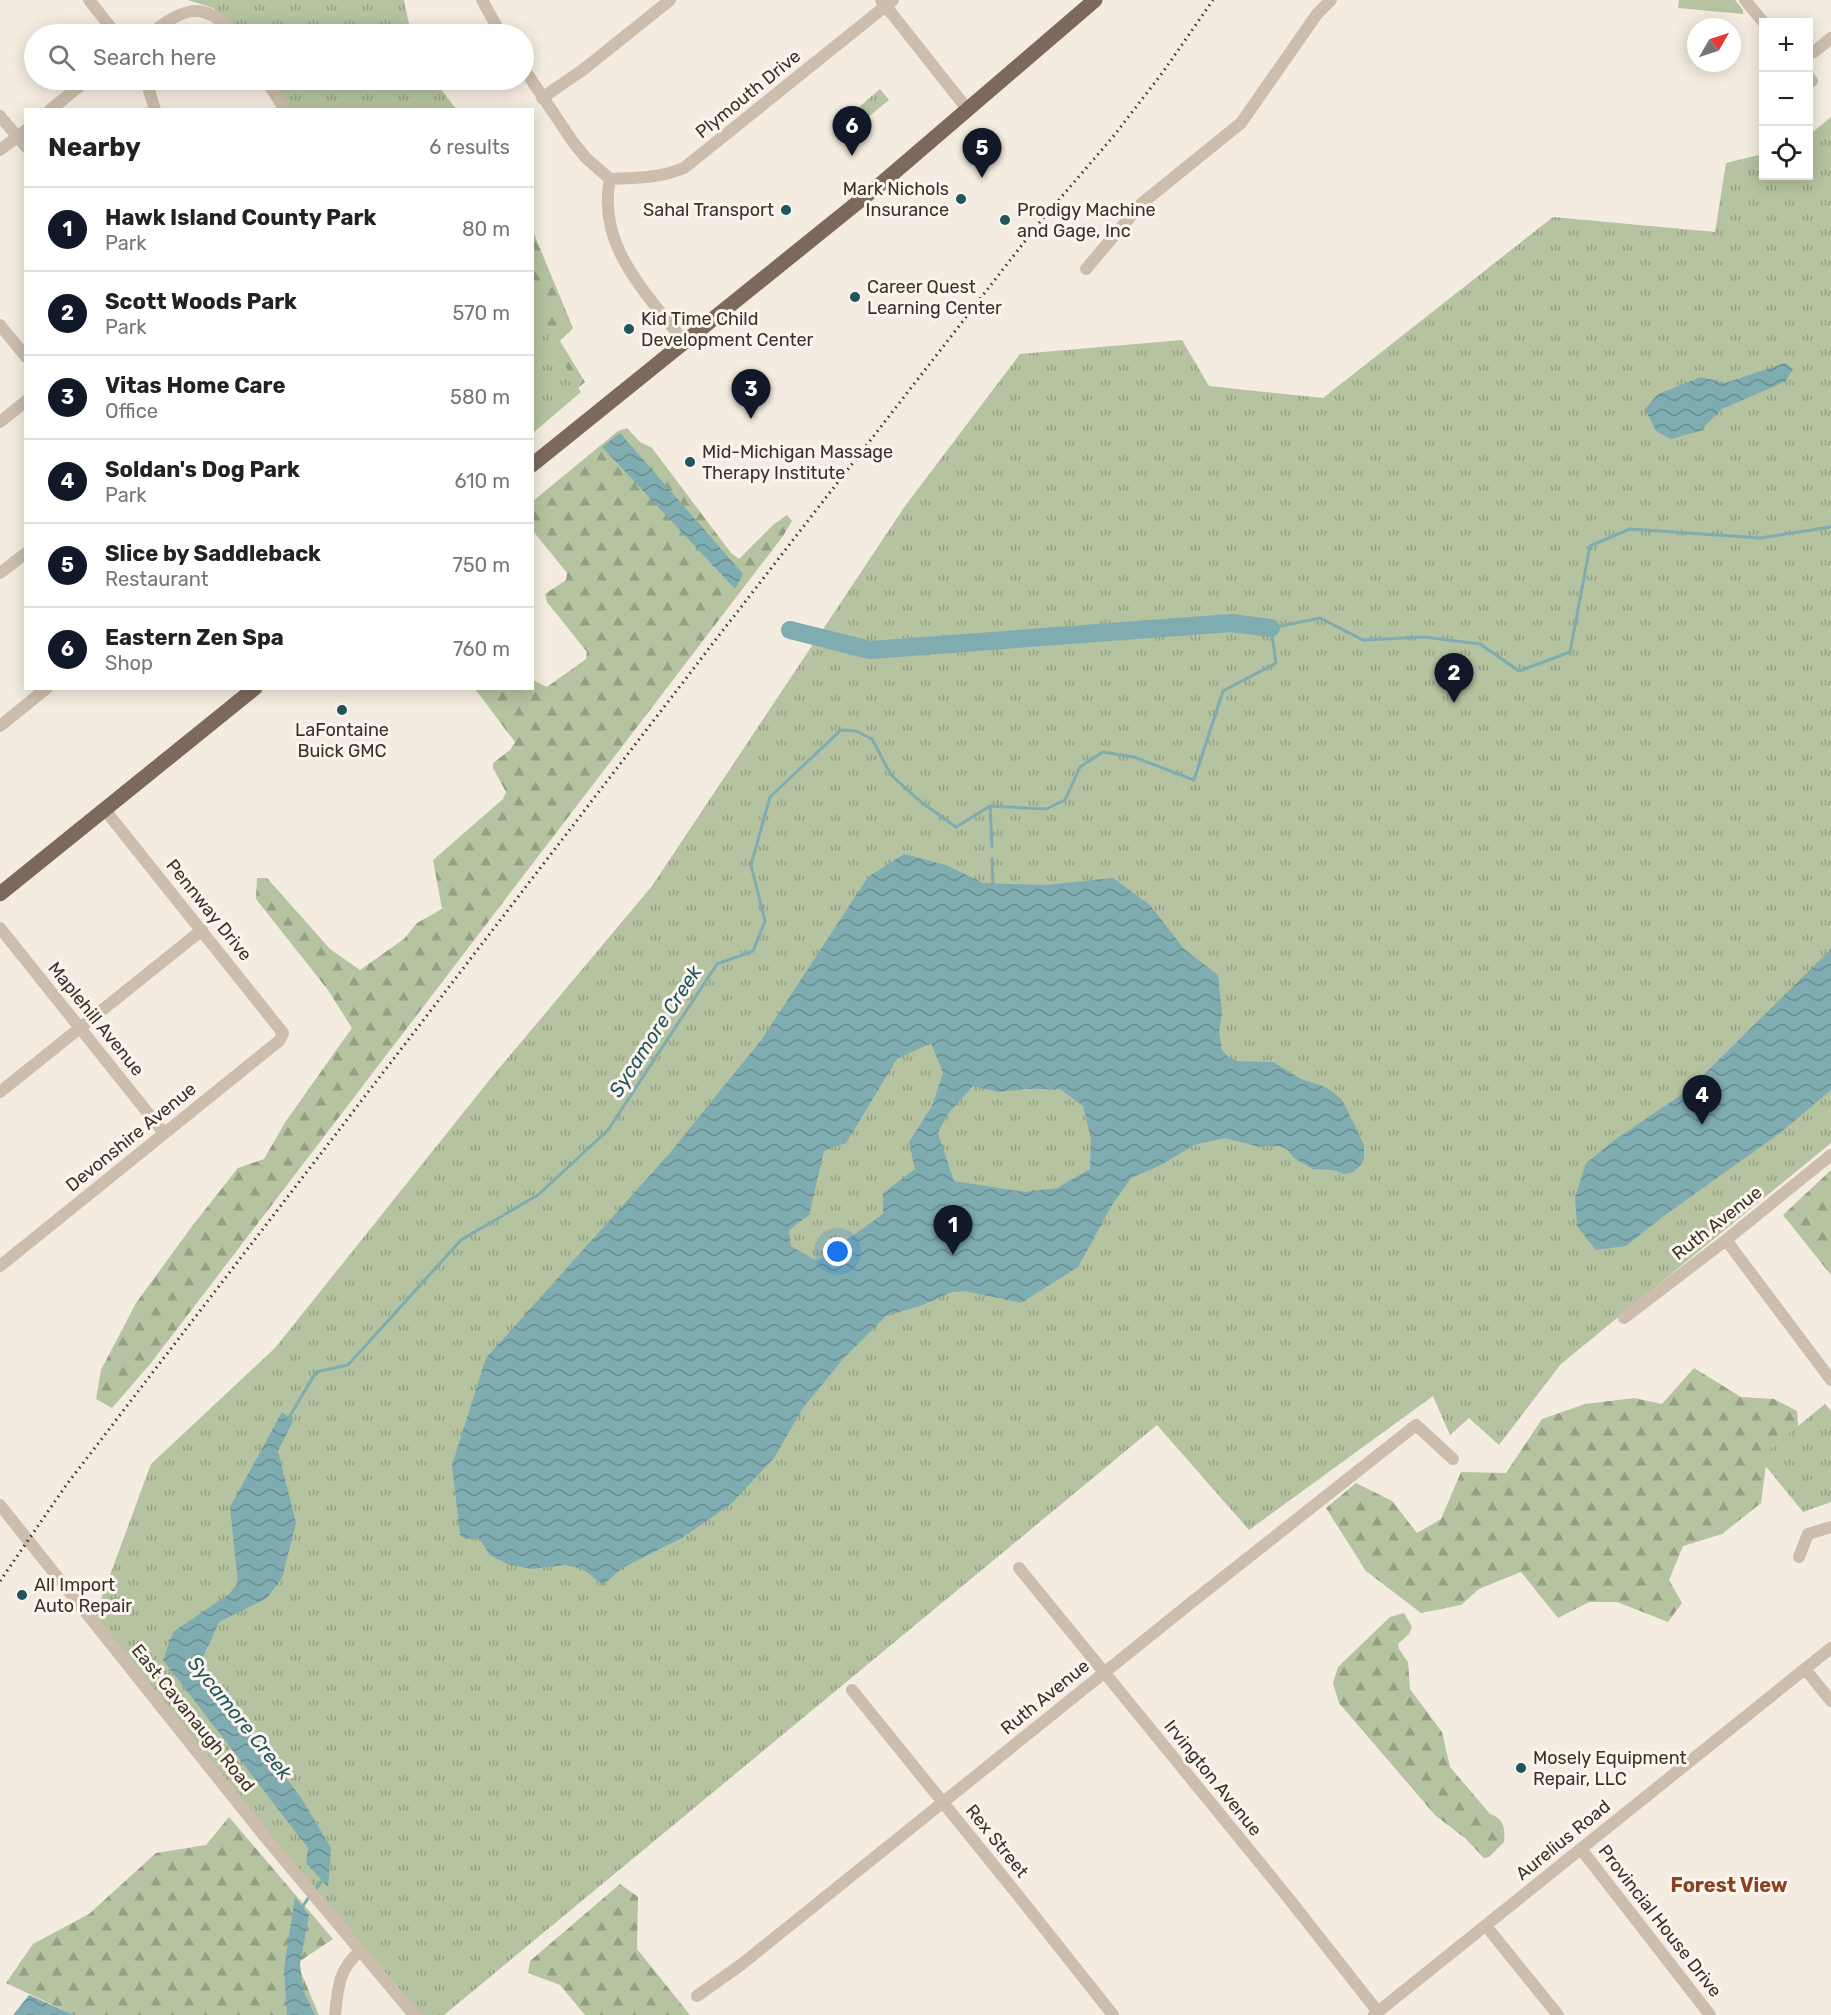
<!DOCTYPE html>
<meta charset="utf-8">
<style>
body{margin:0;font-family:Rubik,sans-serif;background:#f6f6f6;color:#222}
.controls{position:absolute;right:18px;top:18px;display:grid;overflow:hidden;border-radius:0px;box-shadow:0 3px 15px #0003}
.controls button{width:54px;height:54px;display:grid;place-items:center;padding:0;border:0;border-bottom:2px solid #e0e0e0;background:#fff;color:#222;font:30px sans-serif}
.compass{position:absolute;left:1687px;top:18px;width:54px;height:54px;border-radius:50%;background:#fff;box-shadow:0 3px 15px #0003;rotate:51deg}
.you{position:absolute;left:838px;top:1252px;width:21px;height:21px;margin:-15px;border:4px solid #fff;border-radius:50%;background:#1a73e8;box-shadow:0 0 0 9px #1a73e833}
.badge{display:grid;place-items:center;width:39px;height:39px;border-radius:50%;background:#111827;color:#fff;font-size:20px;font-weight:700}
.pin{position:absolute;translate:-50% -50px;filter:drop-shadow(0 2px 3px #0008)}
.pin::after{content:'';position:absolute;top:32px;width:21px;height:18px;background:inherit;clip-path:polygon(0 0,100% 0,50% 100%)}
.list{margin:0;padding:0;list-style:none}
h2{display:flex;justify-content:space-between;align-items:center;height:78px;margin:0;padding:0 24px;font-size:26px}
h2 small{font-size:20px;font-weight:400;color:#767676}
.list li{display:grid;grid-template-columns:39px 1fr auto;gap:18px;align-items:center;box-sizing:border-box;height:84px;padding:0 24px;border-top:2px solid #e0e0e0}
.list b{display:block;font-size:22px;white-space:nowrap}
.list p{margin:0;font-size:20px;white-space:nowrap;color:#767676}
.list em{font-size:20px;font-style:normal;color:#767676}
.icon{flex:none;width:33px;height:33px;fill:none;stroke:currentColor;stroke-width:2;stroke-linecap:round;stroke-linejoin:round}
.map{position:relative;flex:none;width:1831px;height:2015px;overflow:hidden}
.search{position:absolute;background:#fff;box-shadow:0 3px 15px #0003;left:24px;top:24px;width:510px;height:66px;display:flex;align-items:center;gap:15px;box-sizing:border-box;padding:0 21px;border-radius:33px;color:#767676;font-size:22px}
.panel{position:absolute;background:#fff;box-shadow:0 3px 15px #0003;left:24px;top:108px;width:510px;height:582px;border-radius:0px}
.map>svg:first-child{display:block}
.green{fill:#b5c3a0}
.forest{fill:url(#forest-firs)}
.park{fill:url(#park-tufts)}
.water{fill:url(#water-waves);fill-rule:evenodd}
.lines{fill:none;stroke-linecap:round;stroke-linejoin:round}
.stream{stroke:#7facb1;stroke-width:3}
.river{stroke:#7facb1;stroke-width:18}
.minor{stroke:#ccbdac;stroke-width:12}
.major{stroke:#7c695c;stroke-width:15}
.rail{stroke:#3a312b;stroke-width:3;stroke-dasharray:1.5 4.5;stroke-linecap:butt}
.poi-dot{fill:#1f555d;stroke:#fbf5ed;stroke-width:2}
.labels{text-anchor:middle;stroke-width:6;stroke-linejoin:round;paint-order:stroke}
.street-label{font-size:18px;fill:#3a312b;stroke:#fbf5ed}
.poi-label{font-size:18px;fill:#3a312b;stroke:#fbf5ed;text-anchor:start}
.water-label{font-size:20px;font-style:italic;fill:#1f555d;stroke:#fbf5ed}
.neighbourhood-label{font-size:20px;font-weight:bold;fill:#8a4223;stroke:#fbf5ed}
</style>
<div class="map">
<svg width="1831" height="2015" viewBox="0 0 1831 2015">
<defs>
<pattern id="forest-firs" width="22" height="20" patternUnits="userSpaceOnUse" patternTransform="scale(1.5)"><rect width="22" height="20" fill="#b5c3a0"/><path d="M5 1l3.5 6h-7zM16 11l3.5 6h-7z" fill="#949f83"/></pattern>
<pattern id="park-tufts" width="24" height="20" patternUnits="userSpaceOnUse" patternTransform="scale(1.5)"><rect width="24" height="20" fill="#b5c3a0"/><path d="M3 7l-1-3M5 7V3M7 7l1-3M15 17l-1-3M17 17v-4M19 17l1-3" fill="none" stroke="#949f83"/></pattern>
<pattern id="water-waves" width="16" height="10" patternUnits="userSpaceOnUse" patternTransform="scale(1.5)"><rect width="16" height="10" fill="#7facb1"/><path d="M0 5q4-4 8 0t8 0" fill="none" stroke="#698d90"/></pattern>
</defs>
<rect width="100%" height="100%" fill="#f4ece0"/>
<path class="green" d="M1679,0H1735L1743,10V14L1678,8Z"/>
<path class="forest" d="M532,229L573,328L560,341L585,382L558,405L533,363Z
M627,428L640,442L652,448L731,553L739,559L773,525L787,515L792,521L783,536L151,1363L112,1408L96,1399L101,1370L136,1303L193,1225L238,1168L264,1159L286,1121L352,1028L328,990L256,899L257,878H267L330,949L360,970L404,939L417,923L442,909L433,860L503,799L506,792L493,768V763L510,750L515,742L475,689L532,688L533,680L547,687L586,659L587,652L547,602L545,594L566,580L567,573L533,531V501L618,431Z
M1831,1170V1275L1783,1215Z
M1694,1368L1741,1397L1774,1399L1797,1411L1799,1438L1766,1465L1761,1503L1722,1534L1683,1546L1669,1580L1682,1603L1668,1622L1617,1602H1589L1558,1618L1521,1572L1479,1589L1461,1605L1421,1613L1366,1571L1326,1508L1356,1483L1392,1501L1417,1533L1441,1519L1461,1472L1506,1473L1542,1419L1585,1404L1634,1398L1662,1404Z
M1404,1613L1412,1627L1409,1634L1398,1644L1399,1649L1408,1662L1410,1689L1442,1732L1450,1767L1490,1814C1505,1819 1505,1829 1504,1842L1489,1857L1484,1858L1466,1839L1435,1815L1339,1703L1333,1683L1338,1667L1390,1617Z
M229,1817L333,1939L297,1963L319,2015H74L6,1983L33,1944L89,1914L156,1853L206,1845Z
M620,1884L638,1897L637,1949L690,2015H585L560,1985L528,1973L530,1961Z"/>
<path class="park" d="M188,0H404L411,34H237L229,23L213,8Z
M269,80H434L456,109H288Z
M880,89L889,100L867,118L858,108Z
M1831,117V1143L1561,1364L1499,1445L1469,1418L1450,1435L1433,1396L1249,1530L1157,1425L444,2015H414L93,1621L151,1464L275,1348L491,1078L652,886L905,506L1020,354L1182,340L1209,386L1323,398L1553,217L1715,232L1726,163L1763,154L1764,176H1808L1809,135Z
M533,289L540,305L551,343L581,392L533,433Z
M1825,1404L1831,1411V1502L1803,1512L1759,1458Z"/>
<path class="water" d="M1785,363L1793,369L1786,381L1722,409L1700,431L1671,439L1656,431L1645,409L1658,394L1701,377L1725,383Z
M620,433L743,574L735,589L602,447Z
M904,854L946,865L983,883L1045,885L1113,878L1150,905L1184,949L1218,975L1222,1013L1219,1031L1222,1050L1227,1056L1236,1061L1273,1062L1301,1079L1323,1086L1333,1092L1342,1100L1358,1132L1364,1145V1159L1360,1166L1353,1172L1344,1174L1333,1170L1313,1169L1294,1158L1288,1150L1279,1146L1260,1147L1225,1138L1194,1145L1161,1165L1131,1178L1112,1205L1078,1267L1021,1303L964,1291L952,1292L920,1306L886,1316L843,1359L803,1408L774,1458L731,1504L682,1538L622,1568L603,1585L583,1569L565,1565L531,1569L507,1564L490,1555L479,1538L465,1539L460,1535L452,1465L486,1358L669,1154L762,1039L868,877ZM931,1043L943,1073L932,1106L909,1142L915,1169L883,1193V1214L817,1261L791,1246L789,1230L809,1215L824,1151L846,1143L897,1059ZM973,1086L998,1092L1024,1089H1060L1083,1106L1091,1139L1090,1169L1057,1188L1025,1192L954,1181L938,1133L947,1115Z
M1831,949V1090L1780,1133L1661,1218L1626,1246L1596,1250L1577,1226L1575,1197L1586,1163L1616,1139L1687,1091Z
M282,1412L293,1421L278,1451L296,1523L282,1578L267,1598L219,1622L198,1668L300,1796L331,1848L328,1887L306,1863L308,1848L163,1660L173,1632L229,1594L238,1583L230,1507Z
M295,1897L309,1915L300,1964L303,1990L315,2015H287L284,1969Z
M29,1995L74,2015H13Z"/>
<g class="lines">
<path class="stream" d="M990,806L992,847
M992,859L993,887
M288,1419L316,1372L348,1365L461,1240L538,1195L608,1130L717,964L753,951L765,921L751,865L770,797L841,730L856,731L872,739L891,775L921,802L956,827L990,806L1046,809L1065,800L1080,767L1103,752L1134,757L1194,780L1223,691L1276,663L1271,628L1320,618L1363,640L1424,637L1480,644L1519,671L1570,652L1590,546L1630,529L1760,538L1831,527
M314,1892L324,1878
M301,1909L309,1897"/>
<path class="river" d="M790,630L870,650L1231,623L1271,628"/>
<path class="minor" d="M89,0L116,34
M482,0L501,34
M881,0L968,110
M1745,0L1764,23
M150,34C185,7 203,0 235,34
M1814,52L1831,38
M524,69L573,142L586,158L610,179C596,246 647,293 684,342
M1808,76L1812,81
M146,80L155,110
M266,80L285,110
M542,98L584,69L670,0
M50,110L87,80
M0,116L26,147
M0,150L26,130
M610,179C637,178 660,178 684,168L893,0
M1086,269L1141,204L1241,123L1317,14L1331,0
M0,325L26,357
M0,422L26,401
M0,573L26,553
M0,726L47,688
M0,928L164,1133
M0,1092L202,930
M1726,1240L1831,1380
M0,1266L279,1041L283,1033L105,810
M1624,1318L1726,1240L1831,1155
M0,1505L265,1837L414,2015
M1799,1557L1808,1534L1831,1527
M1019,1568L1286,1895L1378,2012
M1805,1669L1831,1701
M852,1690L1021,1899L1113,2015
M1581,1849L1710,2015
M1486,1926L1558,2015
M697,1996L742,1964L1192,1602L1416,1425L1453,1459
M335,2015C338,1988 338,1970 360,1951
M1374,2015L1831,1648"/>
<path class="major" d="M532,465L883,182L1095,0
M0,894L255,688"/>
<path class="rail" d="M0,1581L67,1484L717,638L1039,223L1112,138L1163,72L1213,0"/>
</g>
<g class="poi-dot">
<circle cx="961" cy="199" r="6"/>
<circle cx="786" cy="210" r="6"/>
<circle cx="1005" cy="220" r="6"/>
<circle cx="855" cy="297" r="6"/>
<circle cx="629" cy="329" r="6"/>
<circle cx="690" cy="462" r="6"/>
<circle cx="342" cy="710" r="6"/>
<circle cx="22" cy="1595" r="6"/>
<circle cx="1521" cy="1768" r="6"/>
</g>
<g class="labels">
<g class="street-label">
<text transform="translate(748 94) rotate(-39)" y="6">Plymouth Drive</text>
<text transform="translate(209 910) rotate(51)" y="6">Pennway Drive</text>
<text transform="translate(96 1019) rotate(51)" y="6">Maplehill Avenue</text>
<text transform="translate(131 1137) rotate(-39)" y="6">Devonshire Avenue</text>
<text transform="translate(1717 1223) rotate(-38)" y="6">Ruth Avenue</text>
<text transform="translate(1045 1697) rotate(-39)" y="6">Ruth Avenue</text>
<text transform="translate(193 1718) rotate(51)" y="6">East Cavanaugh Road</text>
<text transform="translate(1213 1778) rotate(51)" y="6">Irvington Avenue</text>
<text transform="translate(1563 1840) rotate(-39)" y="6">Aurelius Road</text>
<text transform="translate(997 1841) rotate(51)" y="6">Rex Street</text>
<text transform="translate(1660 1921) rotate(52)" y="6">Provincial House Drive</text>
</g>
<g class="poi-label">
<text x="949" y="195" text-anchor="end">Mark Nichols<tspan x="949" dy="21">Insurance</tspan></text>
<text x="774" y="216" text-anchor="end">Sahal Transport</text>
<text x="1017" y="216">Prodigy Machine<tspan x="1017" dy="21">and Gage, Inc</tspan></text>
<text x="867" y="293">Career Quest<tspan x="867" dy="21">Learning Center</tspan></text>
<text x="641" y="325">Kid Time Child<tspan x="641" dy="21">Development Center</tspan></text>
<text x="702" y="458">Mid-Michigan Massage<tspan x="702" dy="21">Therapy Institute</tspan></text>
<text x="342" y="736" text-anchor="middle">LaFontaine<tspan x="342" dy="21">Buick GMC</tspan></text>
<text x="34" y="1591">All Import<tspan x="34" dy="21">Auto Repair</tspan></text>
<text x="1533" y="1764">Mosely Equipment<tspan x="1533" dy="21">Repair, LLC</tspan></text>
</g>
<g class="water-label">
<text transform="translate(655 1031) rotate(-57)" y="7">Sycamore Creek</text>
<text transform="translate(240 1718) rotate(51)" y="7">Sycamore Creek</text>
</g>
<g class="neighbourhood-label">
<text x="1729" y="1892">Forest View</text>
</g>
</g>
</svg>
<div class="controls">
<button>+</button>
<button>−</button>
<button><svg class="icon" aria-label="locate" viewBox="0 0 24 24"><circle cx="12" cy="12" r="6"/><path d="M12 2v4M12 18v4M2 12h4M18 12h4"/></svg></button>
</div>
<svg class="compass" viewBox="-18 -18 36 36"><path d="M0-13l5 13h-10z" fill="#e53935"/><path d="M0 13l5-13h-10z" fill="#767676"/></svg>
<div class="you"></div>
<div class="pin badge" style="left:953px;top:1255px">1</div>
<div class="pin badge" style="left:1454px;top:703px">2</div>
<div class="pin badge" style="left:751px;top:419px">3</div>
<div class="pin badge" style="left:1702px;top:1125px">4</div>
<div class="pin badge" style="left:982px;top:178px">5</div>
<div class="pin badge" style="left:852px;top:156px">6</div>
<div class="search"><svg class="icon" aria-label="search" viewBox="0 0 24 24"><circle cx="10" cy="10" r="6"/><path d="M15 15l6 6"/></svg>Search here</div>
<section class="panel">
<h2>Nearby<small>6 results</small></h2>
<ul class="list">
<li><span class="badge">1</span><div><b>Hawk Island County Park</b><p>Park</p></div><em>80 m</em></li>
<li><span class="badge">2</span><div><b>Scott Woods Park</b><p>Park</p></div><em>570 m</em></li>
<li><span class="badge">3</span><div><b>Vitas Home Care</b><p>Office</p></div><em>580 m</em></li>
<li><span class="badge">4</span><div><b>Soldan's Dog Park</b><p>Park</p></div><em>610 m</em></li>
<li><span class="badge">5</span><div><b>Slice by Saddleback</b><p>Restaurant</p></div><em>750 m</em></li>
<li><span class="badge">6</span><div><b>Eastern Zen Spa</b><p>Shop</p></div><em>760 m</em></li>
</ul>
</section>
</div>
